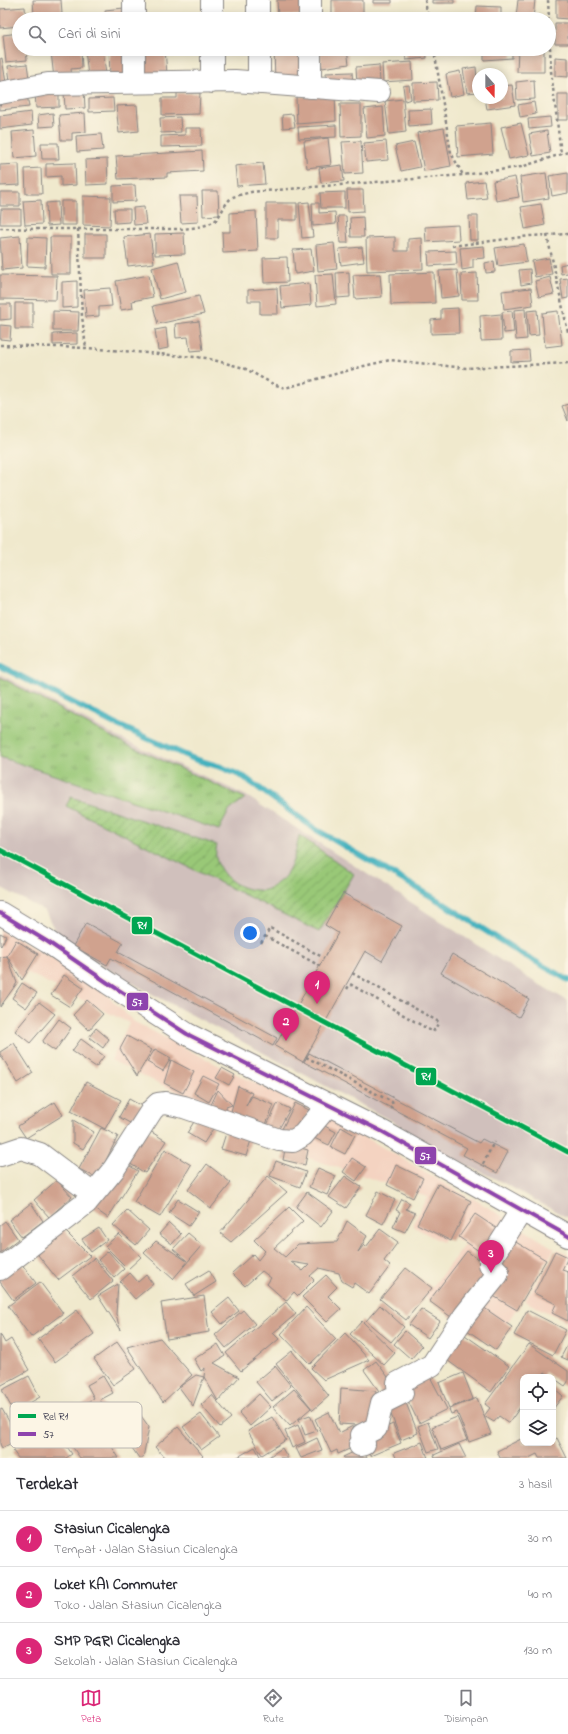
<!DOCTYPE html>
<html lang="id">
<meta charset="utf-8">
<style>
body{margin:0;font-family:"Indie Flower",sans-serif;background:#f7f7f7;color:#2b2b33}
.controls{position:absolute;right:12px;bottom:12px;display:grid;overflow:hidden;border-radius:8px;box-shadow:0 2px 10px #0003}
.controls button{width:36px;height:36px;display:grid;place-items:center;padding:0;border:0;border-bottom:1px solid #e1e1e2;background:#fff;color:#2b2b33;font:20px sans-serif}
.compass{position:absolute;left:472px;top:68px;width:36px;height:36px;border-radius:50%;background:#fff;box-shadow:0 2px 10px #0003;rotate:159deg}
.you{position:absolute;left:250px;top:933px;width:14px;height:14px;margin:-10px;border:3px solid #fff;border-radius:50%;background:#1a73e8;box-shadow:0 0 0 6px #1a73e833}
.badge{display:grid;place-items:center;width:26px;height:26px;border-radius:50%;background:#db2777;color:#fff;font-size:13px;font-weight:700}
.pin{position:absolute;translate:-50% -33px;filter:drop-shadow(0 1px 2px #0008)}
.pin::after{content:'';position:absolute;top:21px;width:14px;height:12px;background:inherit;clip-path:polygon(0 0,100% 0,50% 100%)}
.list{margin:0;padding:0;list-style:none}
h2{display:flex;justify-content:space-between;align-items:center;height:52px;margin:0;padding:0 16px;font-size:17px}
h2 small{font-size:13px;font-weight:400;color:#7c7c81}
.list li{display:grid;grid-template-columns:26px 1fr auto;gap:12px;align-items:center;box-sizing:border-box;height:56px;padding:0 16px;border-top:1px solid #e1e1e2}
.list b{display:block;font-size:15px;white-space:nowrap}
.list p{margin:0;font-size:13px;white-space:nowrap;color:#7c7c81}
.list em{font-size:13px;font-style:normal;color:#7c7c81}
.icon{flex:none;width:22px;height:22px;fill:none;stroke:currentColor;stroke-width:2;stroke-linecap:round;stroke-linejoin:round}
.map{position:relative;flex:none;width:568px;height:1458px;overflow:hidden}
.search{position:absolute;background:#fff;box-shadow:0 2px 10px #0003;left:12px;right:12px;top:12px;height:44px;display:flex;align-items:center;gap:10px;box-sizing:border-box;padding:0 14px;border-radius:22px;color:#7c7c81;font-size:15px}
.sheet{height:220px;background:#fff}
nav{display:flex;justify-content:space-around;align-items:center;box-sizing:border-box;height:56px;border-top:1px solid #e1e1e2;background:#fff;font-size:11px;color:#7c7c81}
nav a{display:grid;justify-items:center;gap:2px}
nav .on{color:#db2777}
.map>svg:first-child{display:block}
.built{fill:#f4d3c1}
.industrial{fill:#d0c0bc}
.grass{fill:url(#grass-tufts);stroke:#5e7559}
.garden{fill:url(#garden-furrows);stroke:#5e7559}
.lines{fill:none;stroke-linecap:round;stroke-linejoin:round}
.stream{stroke:#42b1be;stroke-width:6}
.building{fill:#d0a28e;fill-rule:evenodd}
.minor-casing{stroke:#898684;stroke-width:24}
.path{stroke:#898684;stroke-width:2.5;stroke-dasharray:3 3;stroke-linecap:butt}
.minor{stroke:#fff;stroke-width:22}
.bus-1-casing{stroke:#fcf5e5;stroke-width:7}
.bus-1{stroke:#8e44ad;stroke-width:4}
.rail-1-casing{stroke:#fcf5e5;stroke-width:8}
.rail-1{stroke:#00a651;stroke-width:5}
.key{fill:#fcf5e5;stroke:#bbb6b2;stroke-width:1}
.key-label{font-size:11px;fill:#22223b}
.line-badge{stroke:#fcf5e5;stroke-width:1.5}
.badge-label{font-size:11px;text-anchor:middle;font-weight:bold;fill:#fff}
</style>
<div class="map">
<svg width="568" height="1458" viewBox="0 0 568 1458">
<defs>
<pattern id="grass-tufts" width="24" height="20" patternUnits="userSpaceOnUse"><rect width="24" height="20" fill="#99c877"/><path d="M3 7l-1-3M5 7V3M7 7l1-3M15 17l-1-3M17 17v-4M19 17l1-3" fill="none" stroke="#7ca263"/></pattern>
<pattern id="garden-furrows" width="10" height="10" patternUnits="userSpaceOnUse"><rect width="10" height="10" fill="#99c877"/><path d="M-1 1l2-2M0 10L10 0M9 11l2-2" fill="none" stroke="#7ca263"/></pattern>
</defs>
<rect width="100%" height="100%" fill="#fcf5e5"/>
<filter id="ink" filterUnits="userSpaceOnUse"><feTurbulence type="fractalNoise" baseFrequency=".025" numOctaves="2"/><feDisplacementMap in="SourceGraphic" scale="8" xChannelSelector="R" yChannelSelector="G"/><feConvolveMatrix kernelMatrix="1 2 1 2 8 2 1 2 1" color-interpolation-filters="sRGB"/></filter>
<filter id="wash" filterUnits="userSpaceOnUse"><feTurbulence type="fractalNoise" baseFrequency=".012" numOctaves="4" result="noise"/><feDisplacementMap in="SourceGraphic" scale="16" xChannelSelector="R" yChannelSelector="G"/><feGaussianBlur stdDeviation="0.9" result="paint"/><feColorMatrix in="noise" values="0 0 0 0 0 0 0 0 0 0 0 0 0 0 0 0 0 1.4 0 .05"/><feComposite in="paint" operator="in"/></filter>
<g filter="url(#wash)">
<rect width="100%" height="100%" fill="#f0e9cd"/>
<path class="built" d="M0,929L53,958L105,993L133,1021L216,1064L351,1129L468,1197L442,1242L412,1226L427,1197L309,1158L304,1140L193,1100L111,1060L129,1023L0,959Z
M471,1197L555,1249L494,1343L425,1297L465,1244L448,1234Z
M558,1249L568,1254V1322L524,1301Z"/>
<path class="industrial" d="M0,674L118,737L245,795L528,978L568,1001V1218L496,1179L423,1145L401,1126L145,990L61,943L45,911L0,887Z"/>
<path class="grass" d="M0,677L117,740L245,798L229,811L219,830L0,757Z"/>
<path class="garden" d="M71,797L217,845C210,868 234,889 256,890C258,890 262,891 265,890C270,889 282,880 285,876C294,864 296,849 299,835L354,874L319,932L66,806Z"/>
<g class="lines">
<path class="stream" d="M0,666L115,724L194,759L221,767L244,777L315,829L441,902L517,951L568,980"/>
</g>
<g id="blocks">
<path class="building" d="M33,0H61L62,14L34,16Z
M277,0H305L306,15L278,16Z
M332,0H363V18H332Z
M373,0H392V3H373Z
M432,0H454V3H432Z
M518,0H535L533,19L516,17Z
M556,0H568V19L556,18Z
M477,6L501,7V19H476Z
M25,7L26,19H19V26L0,28V9Z
M124,8L125,19H106L105,10Z
M555,23H568V44H555Z
M19,33V49H26L27,60L6,62L3,35Z
M72,49H81L82,68L71,69L72,77L54,79L51,51Z
M85,49H103L106,75L88,77Z
M109,49H128L129,77H110Z
M152,49H165L167,74L144,77L141,50Z
M274,49H303L304,80L275,81Z
M334,49H347L349,64L322,68L320,51Z
M405,49H426L427,58L406,60Z
M484,49H512V58L484,60Z
M518,49H544V72H517Z
M555,57L568,58V77L555,76Z
M2,58L7,89L0,90V59Z
M412,62L413,80L383,82L382,64Z
M27,64L30,85L11,88L8,66Z
M379,65L380,82L357,84L356,67Z
M476,67L478,92L467,93L463,69Z
M460,71L464,94L450,97L446,74Z
M352,72L353,85H326V73Z
M534,80L535,99L517,100L516,82Z
M437,82L438,100L413,101V83Z
M409,85L411,99L405,101L403,86Z
M512,85L515,105L487,109L485,98H502V86Z
M84,90L85,108L65,109L64,91Z
M35,91L59,94V107L36,108Z
M177,93H200L199,114L162,115V98H177Z
M27,94L29,107L0,110V98Z
M335,94L336,121L297,124L296,97Z
M558,94H568V120H558Z
M113,98L114,111L89,112V99Z
M403,99L406,132L389,134L385,101Z
M534,102L536,114L520,117L518,105Z
M340,104H361V136L341,137Z
M137,105L139,131L119,133L116,106Z
M383,107L385,136L367,138L364,109Z
M431,109L432,124L409,126L408,110Z
M31,112L32,125L0,129V116Z
M53,113L54,126L39,127L38,115Z
M85,113L86,132L72,133V140H61L59,115Z
M293,114L295,127L283,128L282,115Z
M180,117L181,132L161,133L160,118Z
M550,117L551,127L529,129L528,119Z
M491,123L493,154L458,157L456,126Z
M521,123L529,155L509,159L501,127Z
M336,125V137L299,139L298,127Z
M185,128H201L202,146L161,147V136L185,135Z
M444,128L451,166L424,171L417,133Z
M34,130L36,156L14,158L12,132Z
M547,131L550,153L533,156L529,134Z
M101,134L103,150L77,152L76,136Z
M328,138L331,165L307,168L304,141Z
M361,141L363,173L345,174L342,142Z
M386,141L388,160L366,162L364,143Z
M414,142L420,167L401,171L395,146Z
M41,143H58L59,159H42Z
M202,151L203,171L167,173V177L118,179L116,156Z
M107,159L108,184L86,185L85,160Z
M75,163L76,185L61,186V176L46,177V164Z
M263,163L265,184L237,186L235,166Z
M19,164L20,185L0,186V165Z
M342,165L344,181L321,183L319,168Z
M41,168L42,194H26L25,169Z
M546,173L549,198L523,202L520,177Z
M568,173V193L552,196L549,176Z
M515,177L519,197L496,201L493,181Z
M484,181L487,198L468,200L466,183Z
M135,185L136,201L113,202V186Z
M347,190H363L364,211L348,212Z
M202,191H218L219,215L203,216Z
M0,192H20V206H0Z
M345,192V208H321L320,193Z
M83,196L111,197L110,226L83,225Z
M179,196H197L198,222L181,223Z
M41,200L42,224L25,225L23,201Z
M61,201H76V225H61Z
M58,202L59,225L47,226L46,203Z
M309,202L313,237L302,238L299,203Z
M266,203H297V220H278V238H266Z
M312,203H319V213L335,212L336,224L313,226Z
M541,204L545,225L525,229L521,207Z
M144,207L146,224L134,225L133,208Z
M1,209H21V224H0Z
M114,209H130V222L115,223Z
M256,211L258,251L223,253L222,232H230V213Z
M338,216H346L348,243H340Z
M469,216H478V240H470Z
M363,217L364,237H351L350,218Z
M458,225L459,240L426,242L425,227Z
M184,233L185,254L155,255V234Z
M85,234H106V258H85Z
M150,234L154,263L128,266L124,237Z
M20,236L22,268L2,270L0,238Z
M28,237L46,238L45,267L27,266Z
M50,237H71V274H51Z
M395,237V251H408V239L422,238L423,269L367,271L366,238Z
M334,243L337,269L318,271L316,245Z
M524,244L527,262L498,266L495,248Z
M484,246L485,258L473,259V268L462,270L460,248Z
M362,247L364,262L341,265L339,249Z
M311,249L314,271L295,274L293,250Z
M456,251L457,264L429,266L428,252Z
M287,257L288,282L264,283L263,258Z
M549,258L552,274L535,277L532,261Z
M178,261L186,292L160,299L152,268Z
M494,261L495,272L486,273L485,263Z
M568,263V273L561,274L560,265Z
M530,269L531,283L521,285L519,270Z
M457,270L459,296L441,298L439,271Z
M349,272L350,297L337,298L336,273Z
M434,272L435,303L391,305L390,274Z
M477,273L478,300H462L461,274Z
M333,274L336,304L317,306L315,275Z
M380,274L382,297L355,299L353,275Z
M0,275L57,276L56,300L0,299Z
M149,275L153,297L132,301L133,308L121,310L116,281Z
M550,277L554,294L539,297L535,281Z
M568,278V298L563,299L560,279Z
M77,281V307L62,308V282Z
M309,283L311,305L282,308L280,286Z
M110,288L112,306L99,307V316L86,317L84,290Z
M277,288L278,314H260V301H248V290Z
M531,288L533,305L504,309L502,291Z
M199,296L204,314L158,324L153,306Z
M15,303H33V329H15Z
M0,304H11V319L0,320Z
M458,308L459,333L431,334V320L441,319V309Z
M525,309L527,339L516,340L514,310Z
M537,310L539,335L529,336L527,311Z
M53,311L79,312L78,331H53Z
M512,311L514,332L504,333L502,312Z
M558,311L562,345L545,347L542,313Z
M501,314L502,340L481,341L480,316Z
M199,321L203,350L190,351L188,337L176,338L175,324Z
M0,325L11,326L10,340L0,339Z
M166,328L168,348L158,350L155,330Z
M77,333V344L53,345V334Z
M529,350L530,361L511,362V351Z
M568,404V421L562,406Z
M343,893L402,926L382,961L365,951L303,1062L275,1046L338,933L325,925Z
M86,923L123,943L118,952L277,1038L273,1046L111,958L107,965L73,946Z
M0,933L6,936L1,946L0,945Z
M16,940L38,954L22,980L7,956Z
M452,954L529,999L519,1017L441,973Z
M7,956L17,983L0,1007V957Z
M64,975L83,988L70,1007L51,995Z
M22,983L37,993L26,1008L12,998Z
M87,1000L103,1014L89,1030L73,1015Z
M39,1002L55,1014L30,1043L15,1031Z
M59,1019L71,1028L55,1051L42,1042Z
M96,1028L109,1039L103,1048L89,1037Z
M127,1036L152,1050L137,1076L120,1049Z
M81,1039L104,1056L96,1067L72,1051Z
M14,1043L33,1073L18,1083L0,1054V1052Z
M155,1049L171,1058L163,1071L147,1062Z
M309,1053L479,1143L482,1139L508,1152L497,1173L463,1155L467,1148L304,1062Z
M171,1060L194,1072L183,1093L164,1083Z
M222,1068L235,1075L229,1085L216,1078Z
M203,1076L219,1084L209,1102L194,1093Z
M86,1082L121,1100L105,1129L71,1111Z
M238,1086L252,1093L246,1106L252,1096L274,1105L264,1129L230,1115Z
M218,1090L232,1105L226,1107L227,1116L209,1109Z
M129,1099L149,1110L139,1128L119,1117Z
M55,1102L63,1115L26,1138L18,1126Z
M278,1103L290,1109L276,1134L265,1129Z
M295,1103L309,1110L294,1140L280,1133Z
M197,1117L214,1127L204,1143L187,1133Z
M73,1120L94,1132L83,1149L73,1143Z
M321,1124L336,1132L329,1145L314,1138Z
M228,1127L253,1134L246,1156L221,1149Z
M341,1127L355,1135L345,1154L331,1147Z
M101,1128L118,1136L97,1178L79,1169Z
M145,1128L166,1141L145,1173L124,1160Z
M286,1144L308,1150L305,1165L283,1160Z
M165,1149L191,1165L160,1217L134,1202Z
M352,1158L366,1167L356,1181L343,1172Z
M122,1161L138,1171L108,1218L92,1207Z
M276,1161L306,1172L300,1187L270,1176Z
M207,1164L231,1183L211,1208L188,1190Z
M396,1165L423,1178L413,1198L387,1185Z
M318,1168L336,1176L327,1195L309,1187Z
M268,1176L287,1192L231,1242L220,1233Z
M345,1176L361,1187L346,1208L329,1197Z
M57,1180L72,1197L49,1217L34,1200Z
M438,1184L471,1201L451,1241L417,1224Z
M378,1191L395,1200L383,1224L366,1215Z
M307,1192L333,1211L321,1227L296,1207Z
M178,1199L199,1212L189,1226L169,1213Z
M402,1199L410,1203L406,1209L415,1213L405,1232L393,1227L400,1212L396,1210Z
M31,1203L43,1221L22,1237L9,1220Z
M289,1207L303,1221L274,1248L285,1257L298,1244L337,1242L347,1221L367,1236L358,1252L364,1245L366,1247L380,1229L398,1242L384,1261L390,1266L369,1294L354,1283L352,1287L342,1281L339,1273L319,1268L310,1276L314,1280L298,1296L294,1292L286,1301L267,1284L271,1278L262,1271L245,1286L232,1273L253,1254L258,1260L265,1251L254,1240ZM291,1262L309,1265L303,1271Z
M127,1210L149,1230L136,1245L113,1225Z
M475,1214L499,1230L483,1254L459,1237Z
M5,1221L18,1239L0,1253V1225Z
M169,1223L181,1234L172,1244L159,1234Z
M61,1227L90,1256L58,1280L38,1255Z
M99,1228L107,1240L91,1252L82,1239Z
M188,1233L202,1245L173,1279L144,1253L156,1241L187,1261L173,1249Z
M119,1234L141,1257L128,1269L105,1246Z
M514,1241L546,1260L517,1310L490,1294L499,1267Z
M108,1251L124,1269L114,1278L98,1260Z
M467,1251L495,1272L458,1322L429,1301Z
M555,1251L568,1257L562,1270L568,1272V1321L552,1313L556,1304L534,1293Z
M94,1258L113,1281L91,1299L72,1276Z
M18,1259L36,1283L13,1300L0,1282V1273Z
M406,1268L432,1288L406,1320L380,1299Z
M209,1270L216,1282L194,1296L186,1284Z
M130,1273L138,1282L146,1275L153,1284L135,1299L120,1282Z
M326,1275L337,1287L328,1296L341,1309L327,1322L302,1297Z
M40,1282L63,1313L31,1337L8,1306Z
M118,1284L116,1314L120,1330L98,1296Z
M204,1296L209,1332L167,1339L161,1303Z
M229,1298L239,1311L222,1324L212,1312Z
M286,1302L296,1314L273,1333L279,1339L241,1371L226,1353Z
M380,1305L404,1327L391,1342L366,1321Z
M480,1305L512,1327L496,1350L464,1328Z
M306,1307L336,1339L310,1364L281,1334Z
M421,1309L440,1321L428,1338L409,1325Z
M77,1310L94,1334L55,1362L38,1339Z
M243,1310L255,1324L226,1348L215,1335Z
M527,1310L566,1330L553,1355L514,1335Z
M362,1321L395,1353L384,1365L350,1334Z
M405,1331L422,1346L411,1359L394,1344Z
M345,1333L369,1360L324,1380L311,1368Z
M462,1333L509,1366L491,1392L444,1358Z
M0,1334L5,1343L11,1339L29,1370L0,1386Z
M160,1338L192,1375L163,1402L127,1347Z
M117,1342L136,1369L113,1385L94,1359Z
M218,1344L225,1356L214,1363L239,1377L218,1401L204,1377L193,1406L179,1387L196,1375L204,1377L205,1368L201,1371L194,1359Z
M529,1344L568,1371V1382L565,1386L545,1372L542,1377H523V1403L509,1423L499,1416L494,1422L484,1416L490,1408L485,1404Z
M568,1344V1360L561,1357Z
M292,1351L329,1396L313,1410L276,1364Z
M376,1361L397,1389L384,1398L364,1370Z
M275,1366L291,1386L272,1401L256,1382Z
M427,1371L447,1409L419,1423L400,1385Z
M463,1373L473,1399L449,1408L439,1383Z
M29,1376L40,1397L14,1412L2,1390Z
M103,1376L113,1393L100,1400L115,1423L102,1431L119,1458H80L66,1437L83,1427L73,1411L94,1398L87,1385Z
M553,1387L563,1396L553,1409Z
M341,1388L376,1391L374,1426L339,1424Z
M294,1389L311,1408L290,1426L273,1407Z
M259,1394L271,1407L250,1426L239,1413Z
M212,1395L231,1418L220,1427L201,1405Z
M404,1398L418,1433L401,1440L387,1404Z
M477,1398L491,1434L469,1442L457,1412L451,1414L449,1409Z
M2,1409L19,1439L2,1448L0,1444V1410Z
M329,1412L339,1433L353,1426L363,1443L338,1454L337,1450L331,1453L315,1419Z
M139,1413L149,1427L143,1458H139L118,1428Z
M201,1414L219,1437L201,1450L183,1427Z
M310,1415L317,1431L305,1435L299,1419Z
M272,1417L286,1440L262,1455L248,1431Z
M457,1417L467,1440L441,1450L432,1427Z
M428,1422L438,1449L428,1452L418,1426Z
M393,1424L401,1443L370,1456L362,1438Z
M298,1425L305,1442L292,1448L285,1431Z
M53,1426L72,1454L66,1458H18L13,1451Z
M178,1427L203,1456L201,1458H165L155,1447Z
M317,1438L322,1450L301,1458L296,1448Z
M523,1438V1443H553V1440L557,1438L567,1458H539L537,1454L529,1458H500L497,1451Z
M422,1442L428,1458H396L394,1453Z
M459,1444L466,1458H435L434,1455Z
M255,1447L261,1458H236Z
M282,1448L288,1458H267Z
M362,1448L367,1458H344L343,1457Z"/>
</g>
</g>
<g filter="url(#ink)">
<use href="#blocks" fill-opacity="0" stroke="#898684" stroke-width="1"/>
<g class="lines">
<g class="minor-casing">
<path id="minor" d="M258,0V19
M310,0V19
M134,19V0
M212,19V0
M259,49V83
M310,49V87
M134,82V49
M212,82V49
M0,93L48,84L235,81L379,92
M0,913L48,942L108,983L187,1034L383,1132L568,1236
M0,1155L21,1148L40,1154L93,1194
M0,1269L86,1203L114,1169L152,1110L158,1104L166,1103L184,1107L279,1140L293,1141L303,1135L329,1104
M360,1445L364,1444L362,1435L376,1428L382,1403L402,1393L398,1385V1383L432,1365L465,1315L497,1275L498,1272L490,1264V1260L521,1211"/>
</g>
<path class="path" d="M425,0L428,19
M548,0L549,19
M549,23L551,71L561,154
M434,49L451,153L463,175
M0,228L35,229H182C192,228 204,227 213,222C222,217 223,203 233,197C238,195 245,194 251,192L463,175L521,167L568,152
M78,229L82,316L86,348
M547,235L568,332
M452,246L530,236L568,234
M0,345L86,348L206,358L244,368L273,384L285,388L364,366L390,360L466,368L568,363
M265,936L320,966
M261,943L270,928L324,958
M347,989L350,984L433,1032L439,1022L352,973
M306,1057L392,1102L393,1105L389,1111
M483,1164L494,1142"/>
<use href="#minor" class="minor"/>
<g class="bus-1-casing">
<path id="bus-1" d="M0,913L48,942L108,983L187,1034L383,1132L568,1236"/>
</g>
<use href="#bus-1" class="bus-1"/>
<g class="rail-1-casing">
<path id="rail-1" d="M0,850L568,1152"/>
</g>
<use href="#rail-1" class="rail-1"/>
</g>
</g>
<rect x="10" y="1402" width="132" height="46" rx="6" class="key"/>
<rect x="18" y="1414" width="18" height="4" fill="#00a651"/>
<rect x="18" y="1432" width="18" height="4" fill="#8e44ad"/>
<g class="key-label">
<text x="43" y="1420">Rel R1</text>
<text x="43" y="1438">57</text>
</g>
<g class="line-badge">
<rect x="131" y="916" width="22" height="19" rx="4" fill="#00a651"/>
<rect x="126" y="992" width="23" height="19" rx="4" fill="#8e44ad"/>
<rect x="415" y="1067" width="22" height="19" rx="4" fill="#00a651"/>
<rect x="414" y="1146" width="23" height="19" rx="4" fill="#8e44ad"/>
</g>
<g class="badge-label">
<text x="142" y="929">R1</text>
<text x="137" y="1006">57</text>
<text x="426" y="1080">R1</text>
<text x="425" y="1160">57</text>
</g>
</svg>
<div class="controls">
<button><svg class="icon" aria-label="locate" viewBox="0 0 24 24"><circle cx="12" cy="12" r="6"/><path d="M12 2v4M12 18v4M2 12h4M18 12h4"/></svg></button>
<button><svg class="icon" aria-label="layers" viewBox="0 0 24 24"><path d="M12 4l9 5-9 5-9-5zM3 14l9 5 9-5"/></svg></button>
</div>
<svg class="compass" viewBox="-18 -18 36 36"><path d="M0-13l5 13h-10z" fill="#e53935"/><path d="M0 13l5-13h-10z" fill="#7c7c81"/></svg>
<div class="you"></div>
<div class="pin badge" style="left:317px;top:1004px">1</div>
<div class="pin badge" style="left:286px;top:1041px">2</div>
<div class="pin badge" style="left:491px;top:1273px">3</div>
<div class="search"><svg class="icon" aria-label="search" viewBox="0 0 24 24"><circle cx="10" cy="10" r="6"/><path d="M15 15l6 6"/></svg>Cari di sini</div>
</div>
<section class="sheet">
<h2>Terdekat<small>3 hasil</small></h2>
<ul class="list">
<li><span class="badge">1</span><div><b>Stasiun Cicalengka</b><p>Tempat · Jalan Stasiun Cicalengka</p></div><em>30 m</em></li>
<li><span class="badge">2</span><div><b>Loket KAI Commuter</b><p>Toko · Jalan Stasiun Cicalengka</p></div><em>40 m</em></li>
<li><span class="badge">3</span><div><b>SMP PGRI Cicalengka</b><p>Sekolah · Jalan Stasiun Cicalengka</p></div><em>130 m</em></li>
</ul>
</section>
<nav>
<a class="on"><svg class="icon" aria-label="map" viewBox="0 0 24 24"><path d="M3 6l6-2 6 2 6-2v14l-6 2-6-2-6 2zM9 4v14M15 6v14"/></svg>Peta</a>
<a><svg class="icon" aria-label="directions" viewBox="0 0 24 24"><path d="M12 3l9 9-9 9-9-9zM9 14v-3h6M13 9l2 2-2 2"/></svg>Rute</a>
<a><svg class="icon" aria-label="saved" viewBox="0 0 24 24"><path d="M7 4h10v16l-5-4-5 4z"/></svg>Disimpan</a>
</nav>
